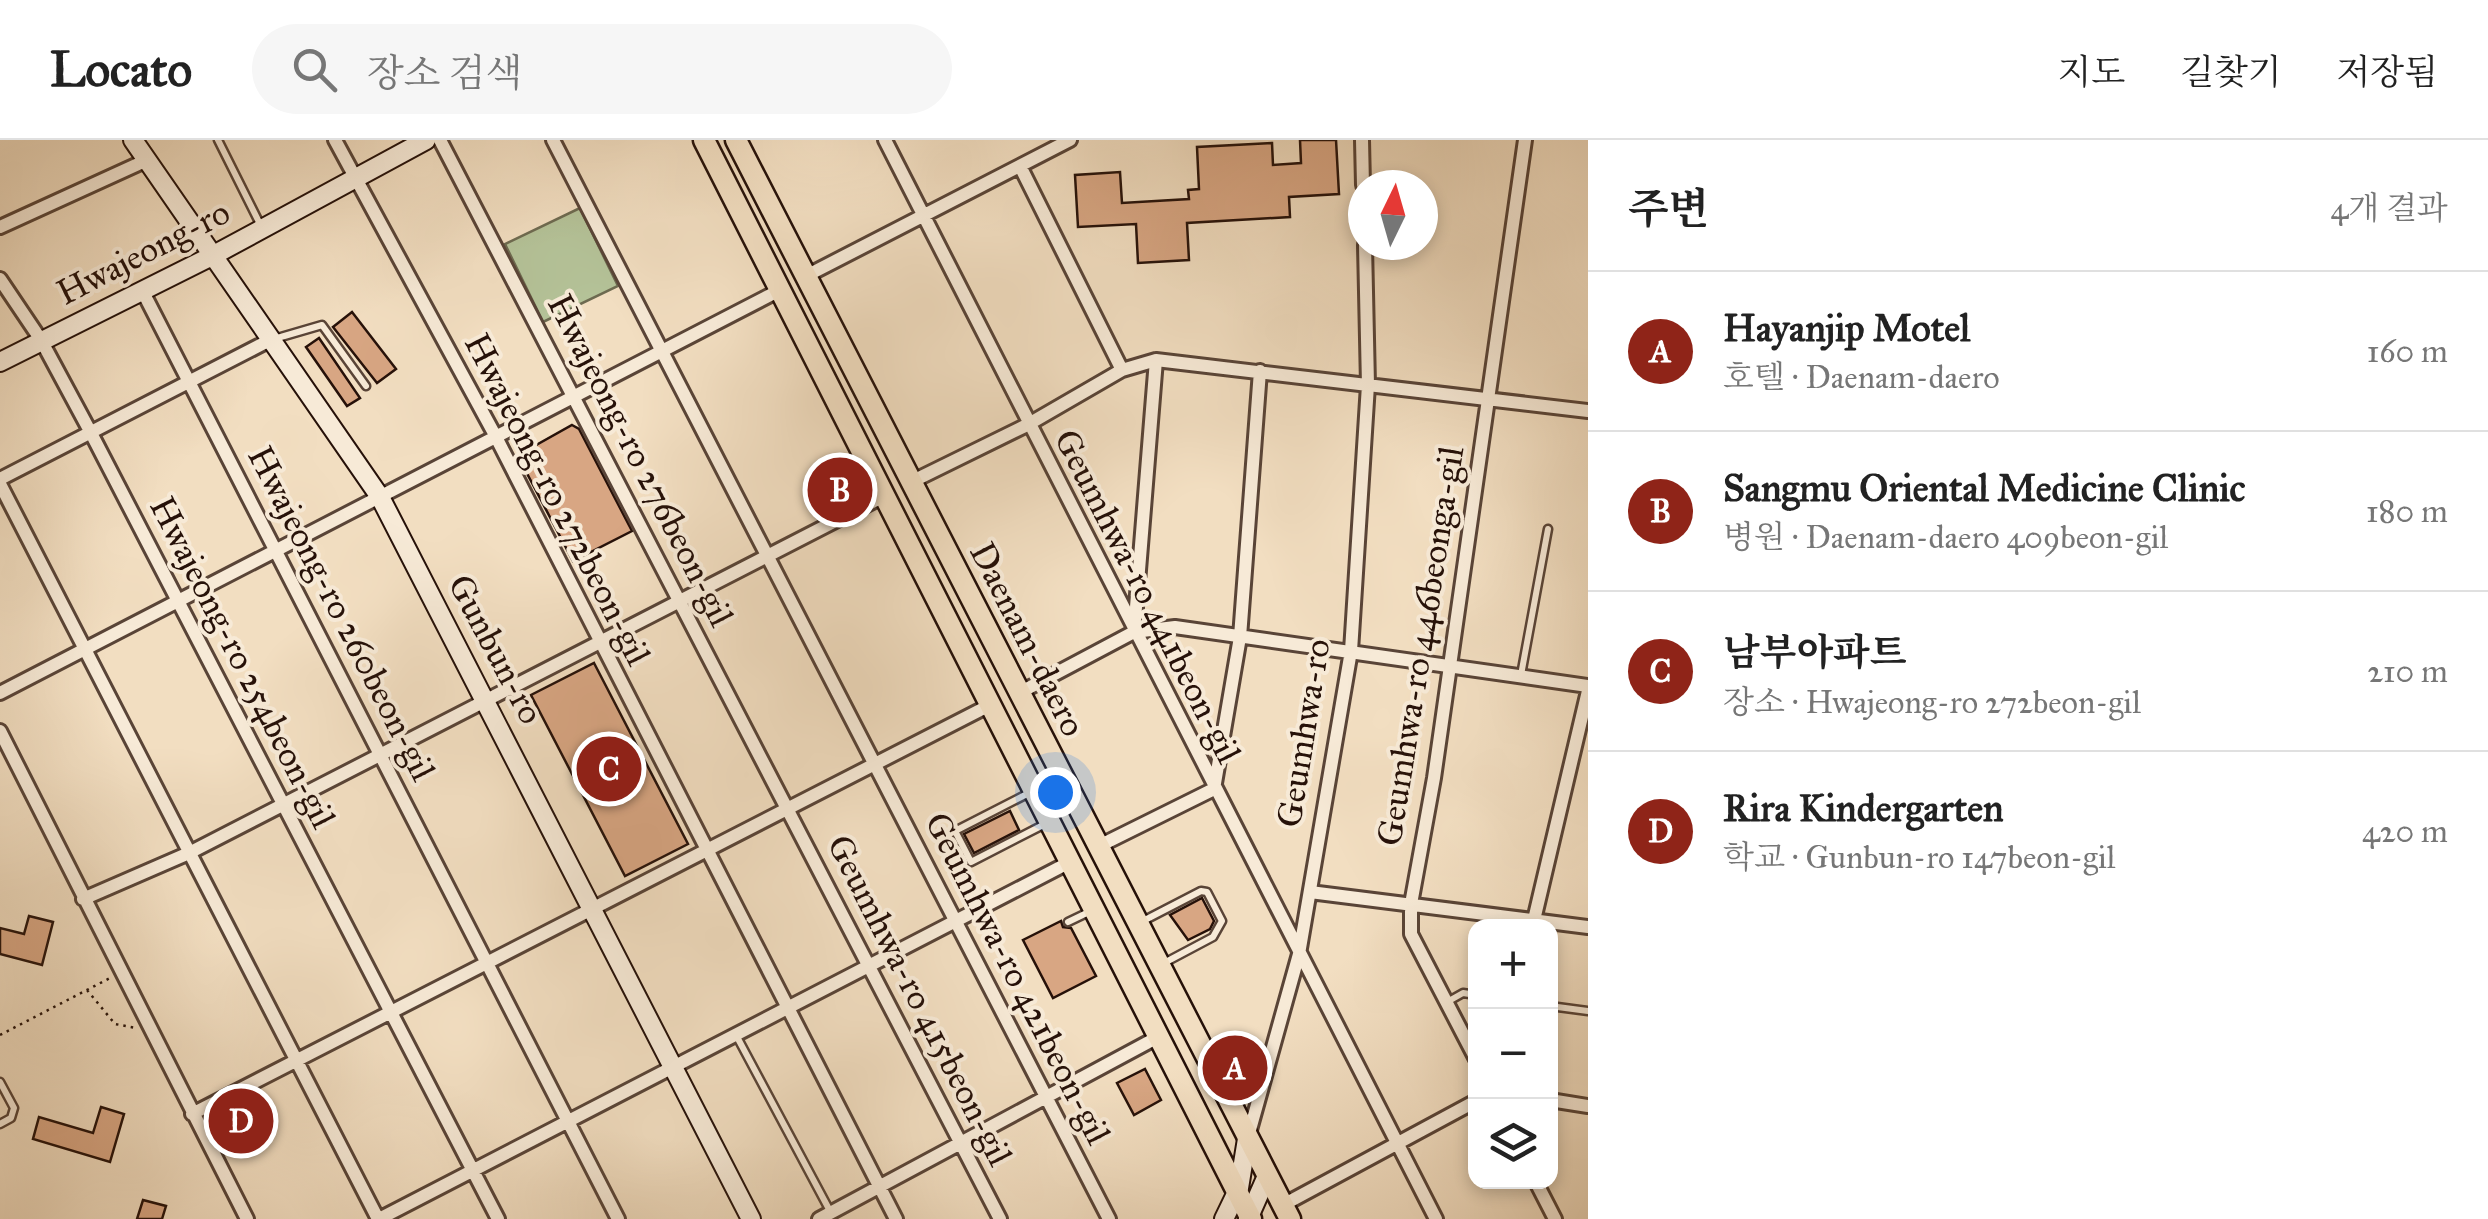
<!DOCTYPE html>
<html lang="ko">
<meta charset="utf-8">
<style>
body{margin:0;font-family:"IM FELL Great Primer","Noto Serif KR",serif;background:#f6f6f6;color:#222}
.controls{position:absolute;right:30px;bottom:30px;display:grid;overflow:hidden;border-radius:20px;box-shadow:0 5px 15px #0003}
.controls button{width:90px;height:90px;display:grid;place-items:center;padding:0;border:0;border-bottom:2px solid #e0e0e0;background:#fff;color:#222;font:50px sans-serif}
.compass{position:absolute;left:1348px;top:30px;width:90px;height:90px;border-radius:50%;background:#fff;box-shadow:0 5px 15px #0003;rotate:5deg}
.you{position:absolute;left:1055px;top:652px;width:35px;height:35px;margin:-25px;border:8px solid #fff;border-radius:50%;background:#1a73e8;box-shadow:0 0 0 15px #1a73e833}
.badge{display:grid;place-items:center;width:65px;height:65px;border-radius:50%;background:#8f2418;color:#fff;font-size:32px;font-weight:700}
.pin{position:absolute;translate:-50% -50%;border:5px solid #fff;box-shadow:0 2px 10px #0006}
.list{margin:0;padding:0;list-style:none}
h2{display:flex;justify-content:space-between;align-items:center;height:130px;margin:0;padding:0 40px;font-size:42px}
h2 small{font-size:32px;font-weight:400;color:#767676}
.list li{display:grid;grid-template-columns:65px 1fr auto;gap:30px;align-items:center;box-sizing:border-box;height:160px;padding:0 40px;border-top:2px solid #e0e0e0}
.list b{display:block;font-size:38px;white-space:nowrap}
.list p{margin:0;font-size:32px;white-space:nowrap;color:#767676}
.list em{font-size:32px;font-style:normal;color:#767676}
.icon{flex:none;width:55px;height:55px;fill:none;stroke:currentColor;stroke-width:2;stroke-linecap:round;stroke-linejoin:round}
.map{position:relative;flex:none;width:1588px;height:1079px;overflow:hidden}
header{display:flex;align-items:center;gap:60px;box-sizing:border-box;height:140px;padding:0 50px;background:#fff;border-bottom:2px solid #e0e0e0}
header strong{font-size:48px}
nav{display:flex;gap:55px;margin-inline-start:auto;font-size:35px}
.search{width:700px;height:90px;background:#f6f6f6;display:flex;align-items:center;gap:25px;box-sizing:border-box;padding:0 35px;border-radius:55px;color:#767676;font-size:38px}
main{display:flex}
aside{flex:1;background:#fff}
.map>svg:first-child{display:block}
.green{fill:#b4c298;stroke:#6d6a50;stroke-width:2.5}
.building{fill:#d8a683;stroke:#261109;stroke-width:2.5}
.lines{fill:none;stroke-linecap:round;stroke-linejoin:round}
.lane-casing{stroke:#594437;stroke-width:11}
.street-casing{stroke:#594437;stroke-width:18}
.secondary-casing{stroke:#261109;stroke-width:22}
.primary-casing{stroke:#261109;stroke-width:25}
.path{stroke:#261109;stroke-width:2.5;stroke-dasharray:2.5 5;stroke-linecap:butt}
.lane{stroke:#f7ead7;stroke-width:6}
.street{stroke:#f7ead7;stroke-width:12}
.secondary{stroke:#f7ead7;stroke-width:18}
.primary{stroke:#f2dec1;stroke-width:20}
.labels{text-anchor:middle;stroke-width:8;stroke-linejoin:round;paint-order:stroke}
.street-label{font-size:35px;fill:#261109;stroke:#f7ead7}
</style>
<header>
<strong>Locato</strong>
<div class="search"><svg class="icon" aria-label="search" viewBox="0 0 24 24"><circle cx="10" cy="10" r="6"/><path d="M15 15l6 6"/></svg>장소 검색</div>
<nav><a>지도</a><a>길찾기</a><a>저장됨</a></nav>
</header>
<main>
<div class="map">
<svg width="1588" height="1079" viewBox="0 0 1588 1079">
<rect width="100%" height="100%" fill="#f2dec1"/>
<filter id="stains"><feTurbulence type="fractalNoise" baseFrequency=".002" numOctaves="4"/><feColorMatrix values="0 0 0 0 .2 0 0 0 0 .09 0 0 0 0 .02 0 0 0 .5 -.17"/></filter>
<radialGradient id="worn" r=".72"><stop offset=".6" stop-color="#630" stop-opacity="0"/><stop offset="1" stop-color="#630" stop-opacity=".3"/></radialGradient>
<path class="green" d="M580,68L618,146L543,182L505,104Z"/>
<path class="building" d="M1300,0H1336L1339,54L1289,57L1290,77L1187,83L1189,120L1138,123L1136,84L1078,87L1075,35L1120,32L1122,63L1189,59L1188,50L1199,49L1197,7L1272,3L1273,25L1301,23Z
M352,172L396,229L377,243L333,187Z
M319,198L360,258L347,266L306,207Z
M572,285L579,289L632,391L573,421L521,322L522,313Z
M594,523L688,704L625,736L531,555Z
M1010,671L1019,690L974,713L964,694Z
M1202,758L1214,781L1210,789L1188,800L1170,775Z
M29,776L53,782L42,825L0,814V788L24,794Z
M1061,781L1063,787L1071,788L1096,836L1053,858L1023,800Z
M1145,929L1161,960L1134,975L1117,943Z
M101,967L124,974L110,1022L33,999L39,977L93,993Z
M143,1060L166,1066L162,1079H137Z"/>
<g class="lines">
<g class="lane-casing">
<path id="lane" d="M218,0L261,86
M274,199L322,185L366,246
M1521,535L1548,389
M1033,651L955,691L971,722L1047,683
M1143,781L1201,751L1207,752L1222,781L1213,797L1164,823
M1068,782L1093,770
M1447,862L1463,853L1476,855
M1550,866L1588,871
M736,895L830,1071
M0,942L14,968L11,978L0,984"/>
</g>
<g class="street-casing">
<path id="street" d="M335,0L496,297L896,1079
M440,0L1000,1079
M553,0L1109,1079
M885,0L1436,1079
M1362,0L1363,45
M1020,26L1122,230
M0,87L147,20
M806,136L1070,0
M0,139L41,200L91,293L498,1079
M143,152L618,1079
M0,339L272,199
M911,342L1027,285L1122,230L1156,220L1588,271
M0,344L378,1079
M1134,492L1156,220
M0,553L780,150
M1019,553L1134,492L1175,487L1588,546
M0,591L247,1079
M1097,707L1214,649L1240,497L1260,231
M1310,752L1588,787
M83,759L189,713L884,356
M1534,780L1588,551
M1476,919L1411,794V764L1434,638L1525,0
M1550,960L1588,966
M192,974L990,565
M1248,997L1299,814L1351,511L1368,245L1365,105
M1536,1042L1555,1079
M1283,1065L1476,961
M379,1079L1070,722
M819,1079L1158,897"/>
</g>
<g class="secondary-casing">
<path id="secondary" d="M133,0L380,357L751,1079
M0,222L212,116L426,0
M1224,1079L1239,1048L1247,999
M1248,1079L1267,1036"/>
</g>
<g class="primary-casing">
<path id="primary" d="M704,0L1251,1079
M736,0L1290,1079"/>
</g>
<path class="path" d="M87,850L115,884L136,888
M0,895L110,838"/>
<use href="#lane" class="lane"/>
<use href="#street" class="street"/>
<use href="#secondary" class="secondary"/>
<use href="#primary" class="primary"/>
</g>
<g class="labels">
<g class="street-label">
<text transform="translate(143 112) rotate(-27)" y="12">Hwajeong-ro</text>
<text transform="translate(641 320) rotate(63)" y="12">Hwajeong-ro 276beon-gil</text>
<text transform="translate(558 359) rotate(63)" y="12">Hwajeong-ro 272beon-gil</text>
<text transform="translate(1148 456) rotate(63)" y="12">Geumhwa-ro 441beon-gil</text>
<text transform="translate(342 473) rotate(63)" y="12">Hwajeong-ro 260beon-gil</text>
<text transform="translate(1028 499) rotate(63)" y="12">Daenam-daero</text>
<text transform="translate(1420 506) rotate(-81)" y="12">Geumhwa-ro 446beonga-gil</text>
<text transform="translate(496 509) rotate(62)" y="12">Gunbun-ro</text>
<text transform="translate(243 522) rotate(63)" y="12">Hwajeong-ro 254beon-gil</text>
<text transform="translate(1303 593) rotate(-81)" y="12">Geumhwa-ro</text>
<text transform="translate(1018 838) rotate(63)" y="12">Geumhwa-ro 421beon-gil</text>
<text transform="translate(920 860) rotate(63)" y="12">Geumhwa-ro 415beon-gil</text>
</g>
</g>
<rect width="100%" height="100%" filter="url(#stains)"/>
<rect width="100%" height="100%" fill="url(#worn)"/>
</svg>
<div class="controls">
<button>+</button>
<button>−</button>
<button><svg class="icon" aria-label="layers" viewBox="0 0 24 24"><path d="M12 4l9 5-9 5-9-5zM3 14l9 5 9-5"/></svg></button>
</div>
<svg class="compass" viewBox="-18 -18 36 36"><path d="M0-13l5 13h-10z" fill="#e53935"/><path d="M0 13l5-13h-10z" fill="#767676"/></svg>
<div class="you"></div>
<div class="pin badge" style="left:1235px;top:928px">A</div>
<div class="pin badge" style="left:840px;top:350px">B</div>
<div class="pin badge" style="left:609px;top:629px">C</div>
<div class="pin badge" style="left:241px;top:981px">D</div>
</div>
<aside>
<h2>주변<small>4개 결과</small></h2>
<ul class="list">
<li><span class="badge">A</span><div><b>Hayanjip Motel</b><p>호텔 · Daenam-daero</p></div><em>160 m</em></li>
<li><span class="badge">B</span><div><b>Sangmu Oriental Medicine Clinic</b><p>병원 · Daenam-daero 409beon-gil</p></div><em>180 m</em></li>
<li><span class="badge">C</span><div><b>남부아파트</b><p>장소 · Hwajeong-ro 272beon-gil</p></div><em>210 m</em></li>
<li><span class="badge">D</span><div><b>Rira Kindergarten</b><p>학교 · Gunbun-ro 147beon-gil</p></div><em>420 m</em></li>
</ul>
</aside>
</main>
